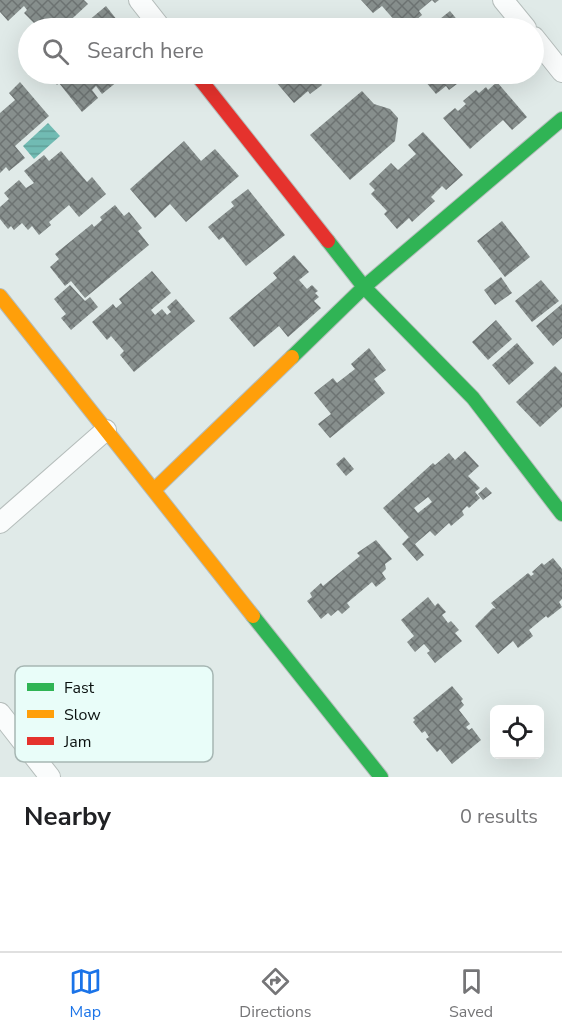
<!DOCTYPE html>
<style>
body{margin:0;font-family:"Nunito Sans",sans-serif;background:#f6f6f6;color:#202124}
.controls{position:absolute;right:18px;bottom:18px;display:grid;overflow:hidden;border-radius:9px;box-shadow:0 6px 24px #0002}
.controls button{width:54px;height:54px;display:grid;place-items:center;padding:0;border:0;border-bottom:2px solid #e0e0e0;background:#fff;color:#202124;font:30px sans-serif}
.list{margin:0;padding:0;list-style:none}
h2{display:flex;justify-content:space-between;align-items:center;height:78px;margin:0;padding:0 24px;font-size:26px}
h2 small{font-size:20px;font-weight:400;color:#757577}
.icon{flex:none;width:33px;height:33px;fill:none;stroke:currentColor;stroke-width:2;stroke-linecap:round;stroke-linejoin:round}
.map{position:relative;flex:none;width:562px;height:777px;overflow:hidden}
.search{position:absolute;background:#fff;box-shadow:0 6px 24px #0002;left:18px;right:18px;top:18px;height:66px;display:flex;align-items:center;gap:15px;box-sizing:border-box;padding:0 21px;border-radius:33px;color:#757577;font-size:22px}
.sheet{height:174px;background:#fff}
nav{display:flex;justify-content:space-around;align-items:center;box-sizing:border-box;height:84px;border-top:2px solid #e0e0e0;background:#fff;font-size:16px;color:#757577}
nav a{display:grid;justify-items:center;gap:3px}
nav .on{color:#1a73e8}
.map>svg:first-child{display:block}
.water{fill:url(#water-rules)}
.building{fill:url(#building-cross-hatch);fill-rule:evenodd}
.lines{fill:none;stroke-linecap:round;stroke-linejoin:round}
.street-casing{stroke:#b5bdbb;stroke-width:22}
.fast-casing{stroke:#b5bdbb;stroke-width:16}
.slow-casing{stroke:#b5bdbb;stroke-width:16}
.jam-casing{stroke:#b5bdbb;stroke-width:16}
.street{stroke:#fafcfc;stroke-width:20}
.fast{stroke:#30b455;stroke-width:14}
.slow{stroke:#ff9f0a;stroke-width:14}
.jam{stroke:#e5322d;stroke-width:14}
.key{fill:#e9fdf9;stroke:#a6b6b3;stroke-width:1.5}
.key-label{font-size:16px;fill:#0a100f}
</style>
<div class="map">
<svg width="562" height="777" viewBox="0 0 562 777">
<defs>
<pattern id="water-rules" width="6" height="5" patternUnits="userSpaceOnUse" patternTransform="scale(1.5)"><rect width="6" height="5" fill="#71bbb3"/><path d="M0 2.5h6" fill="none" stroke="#60a099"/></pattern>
<pattern id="building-cross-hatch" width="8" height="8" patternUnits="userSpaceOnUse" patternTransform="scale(1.5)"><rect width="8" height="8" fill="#878f8d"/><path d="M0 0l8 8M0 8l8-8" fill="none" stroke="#6d7372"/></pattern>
</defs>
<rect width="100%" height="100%" fill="#e0eae8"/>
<path class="water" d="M48,123L60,136L34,159L23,146Z"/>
<path class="building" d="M0,0H84L88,4L62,28H33L32,27L35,24L24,13L27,10L24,6L8,21L0,12Z
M361,0H439L435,3L432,0L419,11L422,15L408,27L400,18L396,22L382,6L373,13Z
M106,6L121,25L126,20L133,28H94L88,21Z
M450,11L464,28H433L431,26Z
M47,74H120L123,77L102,94L96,86L92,90L98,98L82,112L59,83L57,85Z
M283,74H328L319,81L322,85L310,94L308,91L294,103L276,82L284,75Z
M419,74H470L449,90L446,86L436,94Z
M20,82L49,116L15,146L25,158L9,171L6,167L0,173V113L15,100L9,93Z
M497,82L527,117L512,130L503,120L470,149L443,118L455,108L458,111L466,104L463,101L476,90L479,93L486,87L488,90Z
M362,91L374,104L390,109L398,118L395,141L350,180L310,135Z
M423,132L463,175L446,190L442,186L431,197L435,201L412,222L409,218L397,229L384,214L387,211L371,194L375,190L369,184L391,163L398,170L416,154L408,145Z
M184,141L201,161L215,149L239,176L186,222L170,204L155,218L130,189Z
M61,151L87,182L92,177L106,194L79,217L69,205L49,222L51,225L39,235L32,226L28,230L22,223L14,230L11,226L8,229L0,219V207L9,199L4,193L19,180L26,188L34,183L24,171L44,155L49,161Z
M248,189L285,235L246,266L223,237L219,240L208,227L234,206L231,202Z
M115,205L124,216L129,212L142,228L138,231L149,245L85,298L71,281L65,286L50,267L59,259L55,254L92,224L94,227L102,220L100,217Z
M502,221L530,257L505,277L477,241Z
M294,255L309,272L299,280L307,289L312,285L318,291L315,293L319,297L314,301L321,308L288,337L279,326L254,347L229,318L277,278L273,273Z
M152,271L171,293L151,310L155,315L162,309L167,315L171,312L167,307L176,299L195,321L134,372L120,355L124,351L111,336L107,340L92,322L113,304L116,308L122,303L119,299Z
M501,277L512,293L495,305L484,290Z
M541,280L559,301L532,322L515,301Z
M70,285L85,301L90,297L98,307L71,330L61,318L66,314L54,299Z
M562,304V338L553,346L536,326Z
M496,320L512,339L488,360L472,342Z
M517,343L534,363L509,385L492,365Z
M369,348L386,370L374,379L385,393L330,438L318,424L331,414L314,393L333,378L337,383L355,369L351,364Z
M555,366L562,373V407L540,427L516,402Z
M465,451L479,466L468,476L480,488L475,492L480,498L469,508L467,506L462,511L464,515L451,526L449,523L435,536L430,531L415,544L383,508L433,463L435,465L449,453L455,460ZM428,497L432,502L418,513L414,508Z
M344,457L354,469L346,476L336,464Z
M486,487L492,493L483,500L478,494Z
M409,537L424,555L417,561L402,544Z
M376,540L392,559L385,564L386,569L382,573L386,579L376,587L372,582L347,603L350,607L342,614L338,610L331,616L328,613L321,619L307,601L312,597L310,593L321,583L323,586L360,556L357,553Z
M553,558L562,569V599L559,602L562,607L548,618L546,616L529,630L533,636L518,648L513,641L498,654L475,626L493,608L496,609L491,603L528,573L531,576L534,574L532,572L542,563L544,565Z
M428,597L435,606L438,603L446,612L442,615L448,623L451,621L459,630L455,633L462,641L435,663L427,653L430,651L424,644L415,652L407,642L414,636L401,620Z
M452,686L463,699L461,701L464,705L459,710L470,724L466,727L469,730L472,728L481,740L452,764L440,749L437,752L426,739L429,737L425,731L422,733L413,722L415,720L413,718Z"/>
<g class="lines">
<g class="street-casing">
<path id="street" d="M139,0L161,28
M503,0L526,28
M534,37L562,72
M0,523L106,430
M0,713L50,777"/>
</g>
<g class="fast-casing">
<path id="fast" d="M328,241L364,287L473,398L562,514
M292,357L364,287L562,119
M253,616L381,777"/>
</g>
<g class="slow-casing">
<path id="slow" d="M0,296L253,616
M154,490L292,357"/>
</g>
<g class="jam-casing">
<path id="jam" d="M196,74L328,241"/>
</g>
<use href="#street" class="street"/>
<use href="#fast" class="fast"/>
<use href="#slow" class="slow"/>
<use href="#jam" class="jam"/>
</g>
<rect x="15" y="666" width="198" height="96" rx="9" class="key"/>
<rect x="27" y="683" width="27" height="8" fill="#30b455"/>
<rect x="27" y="710" width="27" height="8" fill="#ff9f0a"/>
<rect x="27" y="737" width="27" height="8" fill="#e5322d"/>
<g class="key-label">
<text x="64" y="693">Fast</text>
<text x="64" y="720">Slow</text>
<text x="64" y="747">Jam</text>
</g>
</svg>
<div class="controls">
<button><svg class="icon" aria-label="locate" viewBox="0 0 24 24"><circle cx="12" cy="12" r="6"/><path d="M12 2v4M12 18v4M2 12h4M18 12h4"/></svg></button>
</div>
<div class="search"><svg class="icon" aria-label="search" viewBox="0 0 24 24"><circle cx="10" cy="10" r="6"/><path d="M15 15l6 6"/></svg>Search here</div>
</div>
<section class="sheet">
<h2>Nearby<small>0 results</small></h2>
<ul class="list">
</ul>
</section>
<nav>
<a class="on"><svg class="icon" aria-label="map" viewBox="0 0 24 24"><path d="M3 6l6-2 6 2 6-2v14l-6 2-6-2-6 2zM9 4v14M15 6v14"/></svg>Map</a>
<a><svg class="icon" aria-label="directions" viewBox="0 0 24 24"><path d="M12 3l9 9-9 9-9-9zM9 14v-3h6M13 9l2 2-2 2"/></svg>Directions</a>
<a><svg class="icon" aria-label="saved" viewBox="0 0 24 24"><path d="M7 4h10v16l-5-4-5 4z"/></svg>Saved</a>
</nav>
